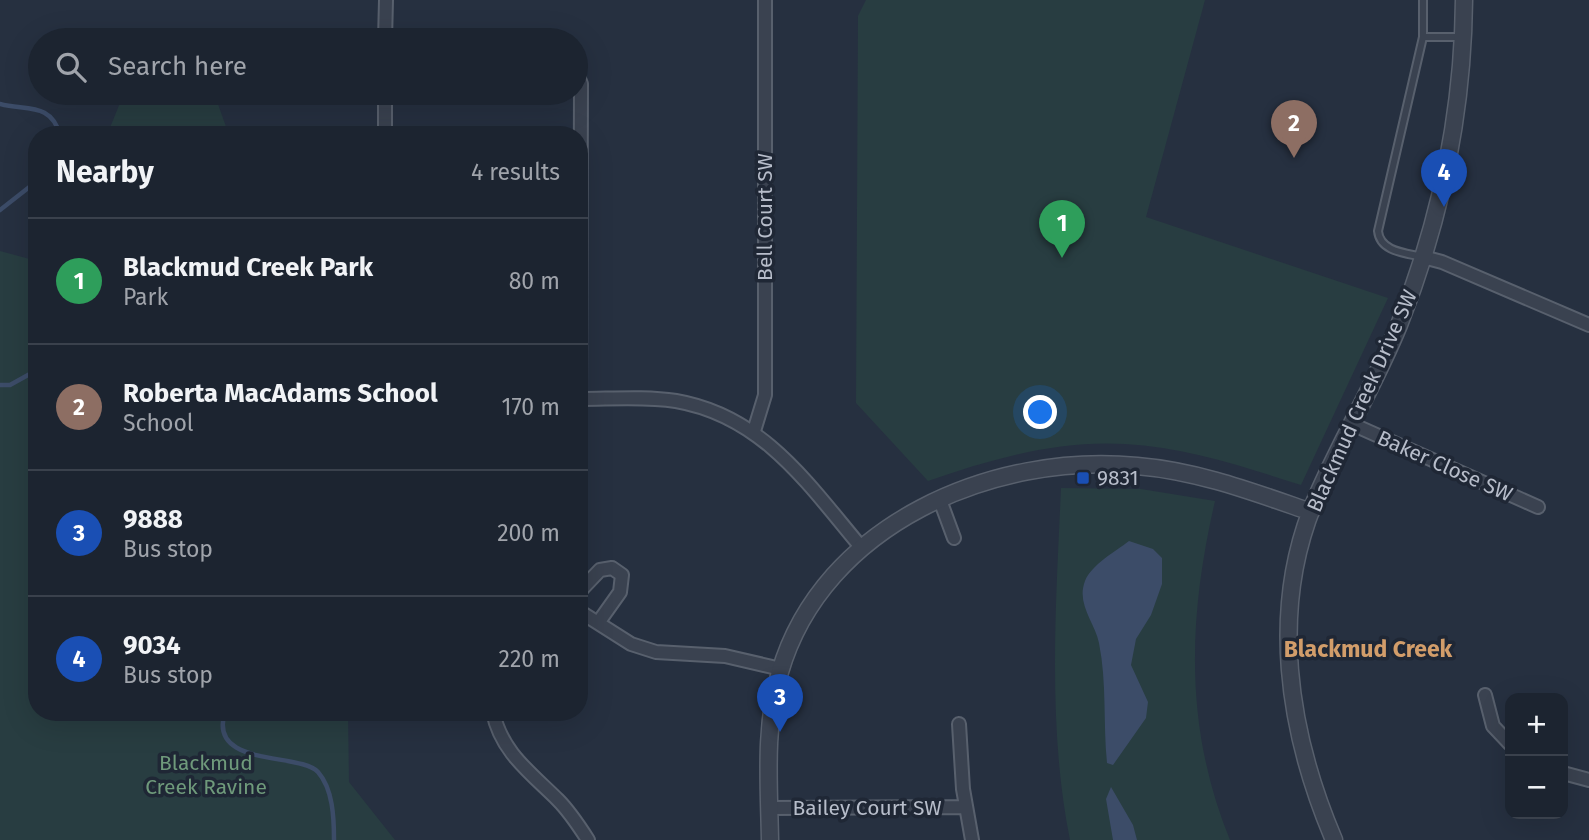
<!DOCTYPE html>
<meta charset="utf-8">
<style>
body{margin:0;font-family:"Fira Sans",sans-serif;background:#29303c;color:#f1f3f6}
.controls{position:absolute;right:21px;bottom:21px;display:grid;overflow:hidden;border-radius:14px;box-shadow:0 7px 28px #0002}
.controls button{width:63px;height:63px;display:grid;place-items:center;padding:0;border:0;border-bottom:2px solid #3a414c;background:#1c2430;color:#f1f3f6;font:35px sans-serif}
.you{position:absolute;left:1041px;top:413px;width:24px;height:24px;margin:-18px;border:5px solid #fff;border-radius:50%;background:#1a73e8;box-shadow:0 0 0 10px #1a73e833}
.badge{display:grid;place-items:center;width:46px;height:46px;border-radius:50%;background:#b45309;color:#fff;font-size:23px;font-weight:700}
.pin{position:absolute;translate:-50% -58px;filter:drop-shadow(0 2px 4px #0008)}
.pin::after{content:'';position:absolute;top:37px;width:24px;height:21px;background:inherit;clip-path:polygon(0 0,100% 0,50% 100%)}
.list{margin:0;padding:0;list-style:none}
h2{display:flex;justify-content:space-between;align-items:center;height:91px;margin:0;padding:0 28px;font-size:30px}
h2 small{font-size:23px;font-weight:400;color:#a0a4ab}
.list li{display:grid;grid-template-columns:46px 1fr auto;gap:21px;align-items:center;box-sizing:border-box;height:126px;padding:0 28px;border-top:2px solid #3a414c}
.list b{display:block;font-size:26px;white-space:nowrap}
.list p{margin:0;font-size:23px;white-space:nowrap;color:#a0a4ab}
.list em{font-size:23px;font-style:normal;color:#a0a4ab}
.icon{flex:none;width:38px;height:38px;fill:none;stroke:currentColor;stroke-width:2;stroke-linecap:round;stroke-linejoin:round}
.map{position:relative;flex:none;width:1589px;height:840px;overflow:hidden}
.search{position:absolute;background:#1c2430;box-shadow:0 7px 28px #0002;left:28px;top:28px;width:560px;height:77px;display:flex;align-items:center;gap:18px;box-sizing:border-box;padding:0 24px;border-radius:38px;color:#a0a4ab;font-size:26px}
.panel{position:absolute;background:#1c2430;box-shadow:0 7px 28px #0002;left:28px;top:126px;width:560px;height:595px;border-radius:28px}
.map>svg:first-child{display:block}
.green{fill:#283d41}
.water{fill:#3c4c68}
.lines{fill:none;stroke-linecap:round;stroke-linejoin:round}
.stream{stroke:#3c4c68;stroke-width:4.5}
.service-casing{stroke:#58606d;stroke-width:10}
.minor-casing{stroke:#58606d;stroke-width:16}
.tertiary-casing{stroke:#58606d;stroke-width:19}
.service{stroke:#3a4250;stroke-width:6}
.minor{stroke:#3a4250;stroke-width:12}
.tertiary{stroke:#3a4250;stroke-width:16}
.transit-dot{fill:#1a4fb4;stroke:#1f2735;stroke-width:2.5}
.labels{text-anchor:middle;stroke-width:7;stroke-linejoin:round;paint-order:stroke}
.street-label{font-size:21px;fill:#b7bdca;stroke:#1f2735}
.poi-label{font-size:21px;fill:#b7bdca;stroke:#1f2735;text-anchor:start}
.park-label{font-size:21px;fill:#6f9a7b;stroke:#1f2735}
.neighbourhood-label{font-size:23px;font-weight:bold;fill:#d29d6a;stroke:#1f2735}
</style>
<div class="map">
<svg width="1589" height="840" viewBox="0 0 1589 840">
<rect width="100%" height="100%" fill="#263040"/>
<path class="green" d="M866,0H1205L1146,217L1388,298L1301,485C1244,467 1186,447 1125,444C1057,440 992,459 928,481L856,403L858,16Z
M124,93H214L229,135H107Z
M0,251L37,261V712H348L349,782L395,840H0Z
M1061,488L1141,489L1215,501C1188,618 1184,727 1230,840H1070C1047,726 1056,604 1061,488Z"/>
<path class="water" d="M1129,541L1153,549L1162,558V584L1151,615L1136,639L1131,665L1148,702L1146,718L1113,765L1107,763C1103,723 1107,683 1099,643C1095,623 1076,604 1085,581C1092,564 1115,552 1129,541Z
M1111,787L1133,825L1137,840H1113L1106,799Z"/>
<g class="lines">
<path class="stream" d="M0,104C26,111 51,102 60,135
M0,210L37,181
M0,385H10L37,370
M225,712C207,768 300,752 318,772C333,789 334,818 334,840"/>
<g class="service-casing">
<path id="service" d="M1423,37V0
M1423,257C1406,253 1380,252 1378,231L1423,37H1462"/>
</g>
<g class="minor-casing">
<path id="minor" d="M385,40L386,0
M576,71L581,84L580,399
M385,135V93
M1423,257L1442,262L1589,325
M579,399C611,399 645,396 676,401C763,416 808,484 861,547
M1354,425L1538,507
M754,431L765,395V0
M940,500L954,538
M579,592L600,570L612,568L622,575L620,592L598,623
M579,611L631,644L656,652L725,656L781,669
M1485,695L1493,726L1510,744
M493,712C501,752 531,773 558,800C570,812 579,826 588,840
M959,724L963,789L972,840
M1563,773L1589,780
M769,808L965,807"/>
</g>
<g class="tertiary-casing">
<path id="tertiary" d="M770,840C769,784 764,727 780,672C823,524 994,452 1137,466C1198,471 1253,492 1311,512
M1334,840C1288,732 1268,607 1317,496C1342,438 1375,384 1399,325C1440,222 1463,111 1464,0"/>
</g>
<use href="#service" class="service"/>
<use href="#minor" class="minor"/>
<use href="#tertiary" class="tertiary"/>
</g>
<rect class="transit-dot" x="1076" y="471" width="14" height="14" rx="3.5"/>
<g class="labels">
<g class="street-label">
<text transform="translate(765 217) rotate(-90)" y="7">Bell Court SW</text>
<text transform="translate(1362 401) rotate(-66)" y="7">Blackmud Creek Drive SW</text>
<text transform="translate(1445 466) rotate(24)" y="7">Baker Close SW</text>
<text x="867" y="815">Bailey Court SW</text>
</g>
<g class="poi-label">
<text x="1097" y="485">9831</text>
</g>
<g class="park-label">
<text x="206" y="770">Blackmud<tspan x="206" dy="24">Creek Ravine</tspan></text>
</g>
<g class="neighbourhood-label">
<text x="1368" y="657">Blackmud Creek</text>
</g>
</g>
</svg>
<div class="controls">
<button>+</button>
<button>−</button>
</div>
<div class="you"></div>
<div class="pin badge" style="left:1062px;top:258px;background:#2e9e5b">1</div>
<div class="pin badge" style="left:1294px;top:158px;background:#8d6e63">2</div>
<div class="pin badge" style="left:780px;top:732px;background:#1a4fb4">3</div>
<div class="pin badge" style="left:1444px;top:207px;background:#1a4fb4">4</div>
<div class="search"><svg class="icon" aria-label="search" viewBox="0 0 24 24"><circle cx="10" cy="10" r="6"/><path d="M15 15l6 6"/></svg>Search here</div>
<section class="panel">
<h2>Nearby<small>4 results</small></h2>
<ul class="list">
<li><span class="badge" style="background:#2e9e5b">1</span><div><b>Blackmud Creek Park</b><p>Park</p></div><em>80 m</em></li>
<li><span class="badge" style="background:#8d6e63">2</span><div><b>Roberta MacAdams School</b><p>School</p></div><em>170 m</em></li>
<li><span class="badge" style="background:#1a4fb4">3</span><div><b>9888</b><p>Bus stop</p></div><em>200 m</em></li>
<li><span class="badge" style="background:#1a4fb4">4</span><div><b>9034</b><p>Bus stop</p></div><em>220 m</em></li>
</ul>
</section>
</div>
